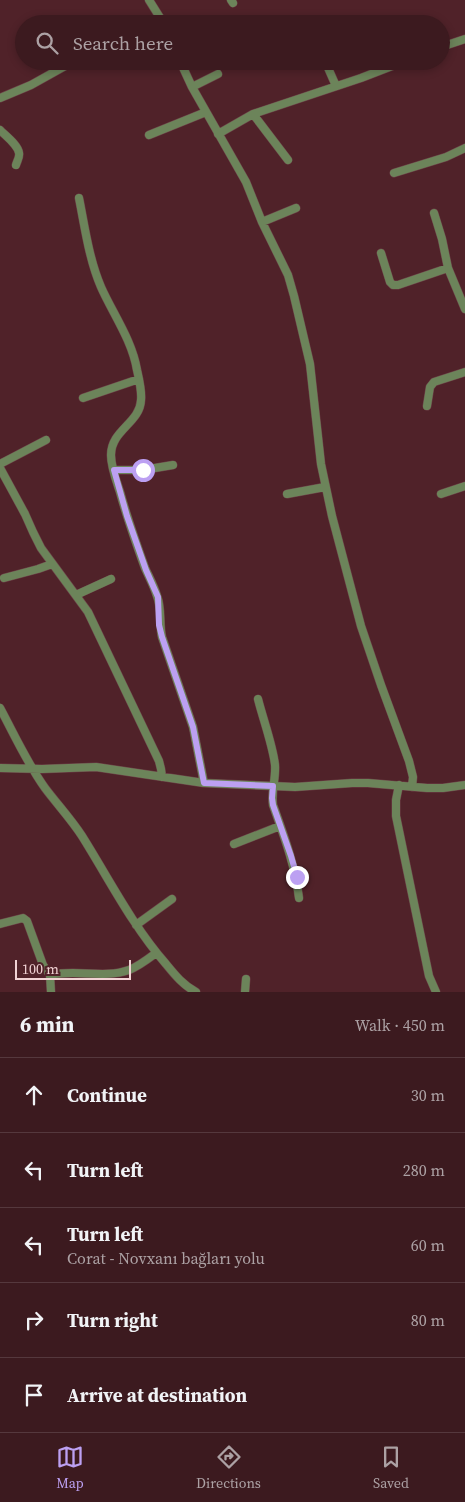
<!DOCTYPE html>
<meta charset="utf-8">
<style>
body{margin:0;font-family:"Source Serif 4",serif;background:#47272c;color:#f1f3f6}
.scale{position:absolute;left:15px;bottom:12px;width:116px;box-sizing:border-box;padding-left:5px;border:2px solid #f1d2d4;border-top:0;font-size:14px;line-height:18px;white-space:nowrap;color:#f1d2d4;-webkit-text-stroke:4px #502229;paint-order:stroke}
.stop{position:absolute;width:15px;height:15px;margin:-11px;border:4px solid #bca0f2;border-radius:50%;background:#fff}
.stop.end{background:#bca0f2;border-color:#fff;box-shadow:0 1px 5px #0008}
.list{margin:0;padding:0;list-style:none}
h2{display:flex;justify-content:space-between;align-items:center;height:65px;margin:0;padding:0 20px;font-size:21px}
h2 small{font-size:16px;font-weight:400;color:#aca1a4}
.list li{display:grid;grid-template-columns:32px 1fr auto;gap:15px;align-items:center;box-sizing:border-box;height:75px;padding:0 20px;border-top:1px solid #55383d}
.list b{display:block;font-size:19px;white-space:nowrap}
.list p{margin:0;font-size:16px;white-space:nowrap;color:#aca1a4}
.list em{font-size:16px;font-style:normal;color:#aca1a4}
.icon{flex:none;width:28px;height:28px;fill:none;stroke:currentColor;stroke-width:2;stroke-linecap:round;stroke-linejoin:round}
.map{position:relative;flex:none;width:465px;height:992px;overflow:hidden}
.search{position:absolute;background:#3c1a1f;box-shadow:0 2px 8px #0003;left:15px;right:15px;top:15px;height:55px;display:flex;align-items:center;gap:12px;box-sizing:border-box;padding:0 18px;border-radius:28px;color:#aca1a4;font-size:19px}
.sheet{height:440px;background:#3c1a1f}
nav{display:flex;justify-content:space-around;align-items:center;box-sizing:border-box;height:70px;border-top:1px solid #55383d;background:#3c1a1f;font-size:14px;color:#aca1a4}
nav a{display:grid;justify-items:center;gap:2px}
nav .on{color:#bca0f2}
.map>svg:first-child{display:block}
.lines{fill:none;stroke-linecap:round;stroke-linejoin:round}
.minor-casing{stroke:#6d4248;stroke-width:9}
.minor{stroke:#6c845a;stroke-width:8}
.route{stroke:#bca0f2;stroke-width:6}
</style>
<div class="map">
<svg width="465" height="992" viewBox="0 0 465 992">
<rect width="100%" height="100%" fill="#502229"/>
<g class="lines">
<g class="minor-casing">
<path id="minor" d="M149,0L164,24
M231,0L233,3
M441,47L465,39
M180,61L192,87L246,182L262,222L288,275L294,296L310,364L321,464L332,516L361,626L381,685L409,761L413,777L412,787
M325,61L336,86
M192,87L218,74
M0,98L31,85L74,61
M253,114L288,160
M0,130C6,136 18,145 19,153C20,157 17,161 16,165
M218,134L253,114L361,78L405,61
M149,135L206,112
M394,173L446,157L465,148
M79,198C85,228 89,259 101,287C113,314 132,340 137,370C139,379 142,391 141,400C140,423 111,430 111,455C111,467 116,480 120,492C127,518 136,543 145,568C149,577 154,586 157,596C162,608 159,624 162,637L193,727L204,783
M434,213L442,239L448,268L465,309
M262,222L296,208
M381,253L390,282L393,285H398L448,268
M83,398L139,379
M427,406L430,387L434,382L465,372
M0,464L46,440
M0,468L25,514L33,532L41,548L88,612L159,761L161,769L162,777
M114,470H143L173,465
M287,494L325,487
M441,494L465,486
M4,578L38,569L52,564
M76,595L111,579
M258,699C263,719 273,746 275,765C276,779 271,791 273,805C284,836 295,865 299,898
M0,708C14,734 27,763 45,788C57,804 71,819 82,836C109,879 132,925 166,964C175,975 183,985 196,992
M0,768L42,769L96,767L204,783L273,786L295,787L352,783H368L427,788H443L465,785
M399,785L396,800V816L429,976L436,992
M234,844L280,826
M0,924L23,918L27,921L43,965L50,975
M136,925L172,899
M51,992L50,975C76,969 104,979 129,970C139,966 148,959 156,953
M245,992L246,979"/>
</g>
<use href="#minor" class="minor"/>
</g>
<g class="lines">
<path class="route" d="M143,470H114L127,516L146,570L158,597L159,625L162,637L193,727L204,783L273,786L272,798L273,805L291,856L297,877"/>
</g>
</svg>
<div class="scale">100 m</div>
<div class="stop" style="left:143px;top:470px"></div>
<div class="stop end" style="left:297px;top:877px"></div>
<div class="search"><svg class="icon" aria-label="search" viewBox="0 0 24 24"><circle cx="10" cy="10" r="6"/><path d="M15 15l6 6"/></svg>Search here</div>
</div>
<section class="sheet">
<h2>6 min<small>Walk · 450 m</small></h2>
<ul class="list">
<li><svg class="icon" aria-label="ahead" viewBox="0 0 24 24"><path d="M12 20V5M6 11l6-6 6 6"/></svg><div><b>Continue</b></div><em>30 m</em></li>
<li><svg class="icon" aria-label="left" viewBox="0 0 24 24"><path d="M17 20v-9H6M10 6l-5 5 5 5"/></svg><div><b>Turn left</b></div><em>280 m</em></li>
<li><svg class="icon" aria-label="left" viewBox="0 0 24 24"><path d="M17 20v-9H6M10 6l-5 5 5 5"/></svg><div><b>Turn left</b><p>Corat - Novxanı bağları yolu</p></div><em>60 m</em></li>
<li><svg class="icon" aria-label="right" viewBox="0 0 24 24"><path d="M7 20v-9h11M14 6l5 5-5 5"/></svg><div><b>Turn right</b></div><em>80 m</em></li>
<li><svg class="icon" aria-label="arrive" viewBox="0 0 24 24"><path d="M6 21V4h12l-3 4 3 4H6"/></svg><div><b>Arrive at destination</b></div></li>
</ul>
</section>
<nav>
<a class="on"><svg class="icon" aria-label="map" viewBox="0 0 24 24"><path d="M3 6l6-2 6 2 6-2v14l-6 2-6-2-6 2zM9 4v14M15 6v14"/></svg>Map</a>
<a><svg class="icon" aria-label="directions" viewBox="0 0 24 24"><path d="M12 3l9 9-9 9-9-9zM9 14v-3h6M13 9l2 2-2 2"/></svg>Directions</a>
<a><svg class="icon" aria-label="saved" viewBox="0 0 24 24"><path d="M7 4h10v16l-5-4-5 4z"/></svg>Saved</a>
</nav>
